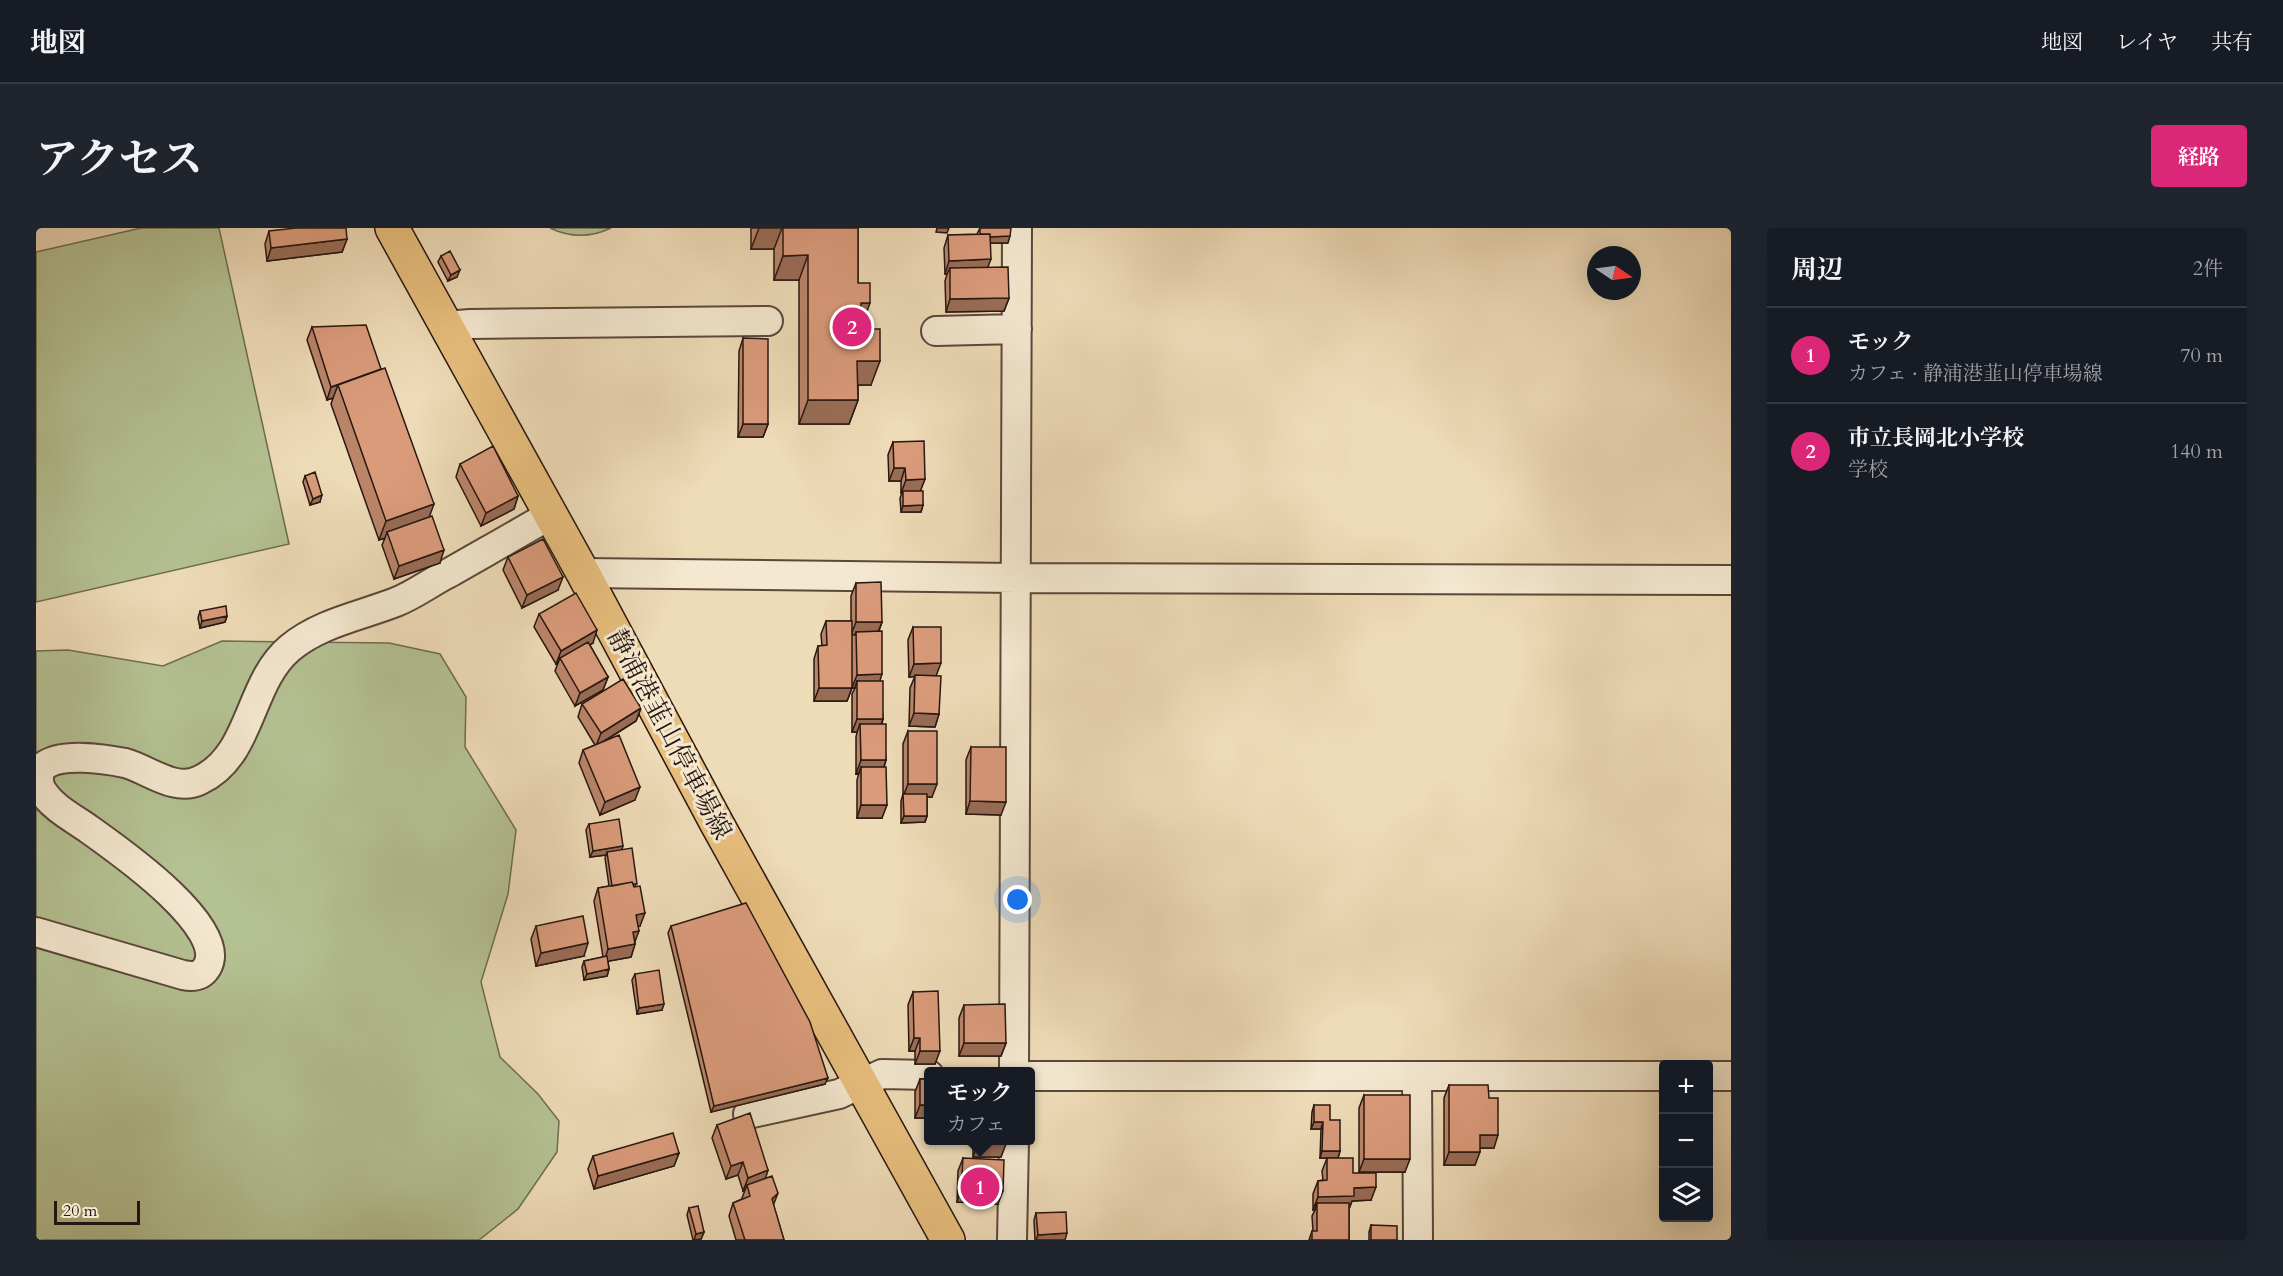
<!DOCTYPE html>
<html lang="ja">
<meta charset="utf-8">
<style>
body{margin:0;font-family:Cardo,"Noto Serif JP",serif;background:#20242c;color:#f1f3f6}
.controls{position:absolute;right:18px;bottom:18px;display:grid;overflow:hidden;border-radius:6px;box-shadow:0 6px 24px #0002}
.controls button{width:54px;height:54px;display:grid;place-items:center;padding:0;border:0;border-bottom:2px solid #363941;background:#171b24;color:#f1f3f6;font:30px sans-serif}
.compass{position:absolute;left:1551px;top:18px;width:54px;height:54px;border-radius:50%;background:#171b24;box-shadow:0 6px 24px #0002;rotate:103deg}
.scale{position:absolute;left:18px;bottom:15px;width:86px;box-sizing:border-box;padding-left:6px;border:3px solid #281710;border-top:0;font-size:16px;line-height:21px;white-space:nowrap;color:#281710;-webkit-text-stroke:4px #f4e8d0;paint-order:stroke}
.you{position:absolute;left:982px;top:672px;width:21px;height:21px;margin:-15px;border:4px solid #fff;border-radius:50%;background:#1a73e8;box-shadow:0 0 0 9px #1a73e833}
.badge{display:grid;place-items:center;width:39px;height:39px;border-radius:50%;background:#db2777;color:#fff;font-size:20px;font-weight:700}
.pin{position:absolute;translate:-50% -50%;border:3px solid #fff;box-shadow:0 2px 6px #0006}
.popup{position:absolute;left:888px;top:839px;width:111px;height:78px;box-sizing:border-box;display:grid;place-content:center;border-radius:6px;background:#171b24;filter:drop-shadow(0 2px 4px #0005);font-size:20px;white-space:nowrap;color:#9ea1a6}
.popup b{font-size:22px;color:#f1f3f6}
.popup::after{content:'';position:absolute;left:50%;top:100%;margin-left:-12px;border:12px solid transparent;border-top-color:#171b24}
.list{margin:0;padding:0;list-style:none}
h2{display:flex;justify-content:space-between;align-items:center;height:78px;margin:0;padding:0 24px;font-size:26px}
h2 small{font-size:20px;font-weight:400;color:#9ea1a6}
.list li{display:grid;grid-template-columns:39px 1fr auto;gap:18px;align-items:center;box-sizing:border-box;height:96px;padding:0 24px;border-top:2px solid #363941}
.list b{display:block;font-size:22px;white-space:nowrap}
.list p{margin:0;font-size:20px;white-space:nowrap;color:#9ea1a6}
.list em{font-size:20px;font-style:normal;color:#9ea1a6}
.icon{flex:none;width:33px;height:33px;fill:none;stroke:currentColor;stroke-width:2;stroke-linecap:round;stroke-linejoin:round}
.map{position:relative;flex:none;width:1695px;height:1012px;overflow:hidden;border-radius:6px}
header{display:flex;align-items:center;gap:36px;box-sizing:border-box;height:84px;padding:0 30px;background:#171b24;border-bottom:2px solid #363941}
header strong{font-size:28px}
nav{display:flex;gap:33px;margin-inline-start:auto;font-size:21px}
.intro{display:flex;align-items:center;justify-content:space-between;box-sizing:border-box;height:144px;padding:0 36px}
h1{margin:0;font-size:42px}
.button{padding:15px 27px;border-radius:6px;background:#db2777;color:#fff;font-size:21px;font-weight:700}
main{display:flex;gap:36px;padding:0 36px}
aside{flex:1;background:#171b24;border-radius:6px;box-shadow:0 6px 24px #0002}
.map>svg:first-child{display:block}
.green{fill:#b4c192;stroke:#6e6c51;stroke-width:1.5}
.lines{fill:none;stroke-linecap:round;stroke-linejoin:round}
.minor-casing{stroke:#5a483a;stroke-width:32}
.major-casing{stroke:#281710;stroke-width:36}
.minor{stroke:#f4e8d0;stroke-width:28}
.major{stroke:#e7be7c;stroke-width:33}
.wall{fill:#bb856a;stroke:#281710;stroke-width:1.5}
.shaded-wall{fill:#996c56;stroke:#281710;stroke-width:1.5}
.building{fill:#da9b7b;stroke:#281710;stroke-width:1.5}
.labels{text-anchor:middle;stroke-width:6;stroke-linejoin:round;paint-order:stroke}
.street-label{font-size:26px;fill:#281710;stroke:#f4e8d0}
</style>
<header>
<strong>地図</strong>
<nav><a>地図</a><a>レイヤ</a><a>共有</a></nav>
</header>
<div class="intro"><h1>アクセス</h1><a class="button">経路</a></div>
<main>
<div class="map">
<svg width="1695" height="1012" viewBox="0 0 1695 1012">
<rect width="100%" height="100%" fill="#eedbb7"/>
<filter id="stains"><feTurbulence type="fractalNoise" baseFrequency=".00333" numOctaves="4"/><feColorMatrix values="0 0 0 0 .2 0 0 0 0 .09 0 0 0 0 .02 0 0 0 .5 -.17"/></filter>
<radialGradient id="worn" r=".72"><stop offset=".6" stop-color="#630" stop-opacity="0"/><stop offset="1" stop-color="#630" stop-opacity=".3"/></radialGradient>
<path class="green" d="M105,0H183L253,316L0,374V24Z
M514,0H575C554,10 535,10 514,0Z
M186,413L353,415L404,426L430,469L429,519L480,602L472,666L445,754L464,829L502,866L523,893L521,924L482,981L443,1012H0V423L32,422L127,438Z"/>
<g class="lines">
<g class="minor-casing">
<path id="minor" d="M410,98L434,96L732,93
M900,103L981,101
M547,345L980,350L1695,352
M0,704L147,747C157,749 165,749 171,739C194,700 82,622 54,602C39,591 17,580 7,564C2,557 1,545 7,539C23,524 69,531 89,535C112,541 139,565 164,552C216,528 212,455 254,420C284,395 324,388 360,374C378,367 395,354 413,345C446,326 480,307 514,287
M978,844L981,0
M995,848H1628
M1672,848H1695
M1381,849L1382,1012
M712,886L803,866L846,846L893,847
M976,1012L978,912"/>
</g>
<g class="major-casing">
<path id="major" d="M356,0L547,345L680,594L912,1012"/>
</g>
<use href="#minor" class="minor"/>
<use href="#major" class="major"/>
</g>
<path class="wall" d="M715,0H822V55L825,100H824L835,157H822V172L813,196H763V52H738V21H715Z
M944,0L972,15H954L952,40L973,70L968,83L910,84L909,53L911,46H909L908,20L912,7L941,6Z
M233,3L311,11L306,24L231,33L229,16Z
M405,28L421,49L412,53L402,34Z
M276,99L393,289L404,335L358,351L346,317L349,310L343,312L295,176L297,170L291,172L271,112Z
M707,110L732,196L727,209H702L703,123Z
M857,214L889,251L884,263L887,277L885,284H865L864,270L866,265H865V253H853L852,227Z
M424,236L482,268L478,281L445,298L420,249Z
M269,248L284,274L274,277L267,254Z
M472,329L522,362L486,380L467,342Z
M820,355L846,394L843,403L844,453L847,491L846,496L850,532L848,539L846,590H821V552L823,545L820,546V509L821,504H816V466L819,460H816L811,473H778V431L782,418H786L785,406L790,393H815V368Z
M164,383L191,388L189,394L164,400L162,390Z
M503,386L557,415L554,417L572,449L567,462L539,478L519,443L522,435L520,436L498,399Z
M877,399L901,448L903,486L899,499L873,498L874,460L879,448L873,449L872,412Z
M546,476L605,480L600,493L567,514L599,572L564,587L543,535L547,522L559,517L542,489Z
M872,503L896,569H891V588L889,594L865,595V573L867,566V516Z
M935,519L965,587L930,586V532Z
M553,596L586,621L600,659L604,698L602,699L599,714V716L595,729L572,733L573,741L571,748L548,752L546,739L548,733L567,729L558,673L562,660L573,658L569,630L570,627L554,629L550,602Z
M500,698L548,728L500,738L495,711Z
M635,698L789,856L675,884L632,705Z
M599,746L626,782L601,786L596,752Z
M877,764L899,836H879V823H873L872,777Z
M928,777L970,815L965,828H923V790Z
M884,851H893V890H879V864Z
M1413,857L1453,870L1458,920H1444L1439,937H1408V870Z
M1328,867L1369,944H1323V880Z
M1278,877L1294,892L1304,923L1302,930H1284L1285,901H1275L1276,884Z
M681,897L732,942L729,950L748,1012H700L693,988L697,975L706,971V970L709,962L707,963L702,947L690,951L676,910Z
M937,912H970L965,929H937Z
M643,925L638,938L558,961L552,941L557,928Z
M927,930L962,976L921,974L922,943Z
M1291,930L1317,945L1335,972L1316,973L1313,981V1012H1273L1276,1003H1277L1276,988L1279,982H1277V966L1282,953L1287,952L1286,943Z
M653,980L668,1004L665,1011L657,1012L651,987Z
M1000,985L1029,1012H999L998,992Z
M1335,997L1361,1012H1333V1004Z"/>
<path class="shaded-wall" d="M723,0H746L738,21H715Z
M901,0H913L911,5L900,4Z
M974,8L972,15H942L944,9Z
M311,11L306,24L231,33L235,20Z
M772,27L763,52H738L747,28Z
M955,31L950,44L914,40L911,46H909L913,33Z
M424,42L421,49L412,53L415,47Z
M973,70L968,83L910,84L914,71Z
M825,75H834L825,100H816Z
M821,133H844L835,157H813Z
M302,157L297,170L291,172L295,159Z
M772,172H822L813,196H763Z
M707,196H732L727,209H702Z
M858,240H869L865,253H853Z
M889,251L884,264L865,265L870,252Z
M286,267L284,274L274,277L277,271Z
M482,268L478,281L445,298L450,285Z
M398,276L391,295L351,304L349,310L343,312L350,293Z
M887,277L885,284H865L867,278Z
M408,322L404,335L358,351L363,338Z
M527,349L522,362L486,380L491,367Z
M191,388L189,394L164,400L166,393Z
M820,394H846L841,407L820,404L819,407H815Z
M561,402L557,415L526,433L524,430L522,435L520,436L525,423Z
M905,435L900,448L873,449L878,436Z
M846,446L842,459L821,453L819,460H816L811,473H778L783,460H816L821,447Z
M572,449L567,462L539,478L544,465Z
M605,480L600,493L560,518L565,505Z
M878,485L903,486L899,499L873,498Z
M821,491H847L842,504L824,496L821,504H816Z
M825,532H850L846,545L825,539L823,545L820,546Z
M872,556H901L896,569H867Z
M604,559L599,572L564,587L569,574Z
M934,573L970,574L965,587L930,586Z
M825,577H851L846,590H821Z
M868,588H891L889,594L865,595Z
M587,618L585,624H571L570,627L554,629L557,623Z
M609,685L604,698L595,700L600,687Z
M603,703L598,716L597,704Z
M552,715L548,728L500,738L505,725Z
M599,716L595,729L568,734L572,721Z
M573,741L571,748L548,752L551,746Z
M628,776L626,782L601,786L603,780Z
M878,810H884L879,823H873Z
M928,815H970L965,828H923Z
M884,823H904L899,836H879Z
M792,850L789,856L675,884L678,878Z
M884,877H893V890H879Z
M1278,894H1287L1285,901H1275Z
M1444,907H1462L1458,920H1439Z
M942,916H970L965,929H937Z
M1286,923H1304L1302,930H1284Z
M1413,924H1444L1439,937H1408Z
M643,925L638,938L558,961L562,948Z
M1328,931H1374L1369,944H1323Z
M707,934L702,947L690,951L695,938Z
M732,942L728,955L711,957L709,962L707,963L712,950Z
M1340,959L1335,972L1316,973L1313,981L1281,975L1279,982H1277L1282,969L1318,960Z
M925,961L967,963L962,976L921,974Z
M742,965L737,978L736,971Z
M668,1004L665,1011L658,1012L660,1006Z
M1031,1005L1029,1012H1000L1002,1007Z"/>
<path class="building" d="M260,0H310L311,11L235,20L233,3Z
M747,0H822V55H834V75H825L824,101H844V133H821L822,172H772V27L747,28Z
M944,0H975L974,8L954,9V6H944Z
M954,6L955,31L913,33L912,7Z
M414,23L424,42L415,47L405,28Z
M972,39L973,70L914,71V40Z
M330,97L345,141L295,159L276,99Z
M707,110L732,111V196H707Z
M349,140L398,276L350,293L302,157Z
M888,213L889,251L870,252L869,240H858L857,214Z
M457,218L482,268L450,285L424,236Z
M279,244L286,267L277,271L269,248Z
M867,263H887V277L867,278Z
M396,288L408,322L363,338L351,304Z
M507,311L527,349L491,367L472,329Z
M845,354L846,394H820V355Z
M540,365L561,402L525,423L503,386Z
M190,378L191,388L166,393L164,383Z
M790,393H816V460H783L782,418L791,417Z
M877,399H905V435L878,436Z
M846,403V446L821,447L820,404Z
M552,414L572,449L544,465L524,430Z
M879,447L905,448L903,486L878,485Z
M587,451L605,480L565,505L546,476Z
M821,453H847V491H821Z
M824,496H850V532H825Z
M872,503H901V556H872Z
M583,507L604,559L569,574L547,522Z
M935,519H970V574L934,573Z
M825,539H850L851,577H825Z
M867,566H891V588H868Z
M583,591L587,618L557,623L553,596Z
M596,620L601,656H597L596,654L576,658L571,624Z
M596,654L598,659L604,658L609,685L600,687L603,703L597,704L599,716L572,721L562,660Z
M710,675L774,794L792,850L678,878L635,698Z
M547,688L552,715L505,725L500,698Z
M571,728L573,741L551,746L548,733Z
M623,742L628,776L603,780L599,746Z
M902,763L904,823H884V810H878L877,764Z
M969,776L970,815H928V777Z
M884,851H893V877H884Z
M1413,857H1452L1453,870H1462V907H1444V924H1413Z
M1328,867H1374V931H1328Z
M1278,877H1294V892H1304V923H1286L1287,894H1278Z
M714,885L732,942L712,950L707,934L695,938L681,897Z
M637,905L643,925L562,948L557,928Z
M942,912H970V916H942Z
M927,930L968,932L967,963L925,961Z
M1291,930H1317V945H1340V959L1318,960V968L1282,969V953L1291,952Z
M736,948L742,965L736,971L748,1012H709L697,975L714,968L711,957Z
M1281,975H1313V1012H1276V1003H1281Z
M662,978L668,1004L660,1006L653,980Z
M1030,984L1031,1005L1002,1007L1000,985Z
M1335,997L1361,998V1012H1335Z"/>
<g class="labels">
<g class="street-label">
<text transform="translate(634 506) rotate(62)" y="9">静浦港韮山停車場線</text>
</g>
</g>
<rect width="100%" height="100%" filter="url(#stains)"/>
<rect width="100%" height="100%" fill="url(#worn)"/>
</svg>
<div class="controls">
<button>+</button>
<button>−</button>
<button><svg class="icon" aria-label="layers" viewBox="0 0 24 24"><path d="M12 4l9 5-9 5-9-5zM3 14l9 5 9-5"/></svg></button>
</div>
<svg class="compass" viewBox="-18 -18 36 36"><path d="M0-13l5 13h-10z" fill="#e53935"/><path d="M0 13l5-13h-10z" fill="#9ea1a6"/></svg>
<div class="scale">20 m</div>
<div class="you"></div>
<div class="pin badge" style="left:944px;top:959px">1</div>
<div class="popup"><b>モック</b>カフェ</div>
<div class="pin badge" style="left:816px;top:99px">2</div>
</div>
<aside>
<h2>周辺<small>2件</small></h2>
<ul class="list">
<li><span class="badge">1</span><div><b>モック</b><p>カフェ · 静浦港韮山停車場線</p></div><em>70 m</em></li>
<li><span class="badge">2</span><div><b>市立長岡北小学校</b><p>学校</p></div><em>140 m</em></li>
</ul>
</aside>
</main>
